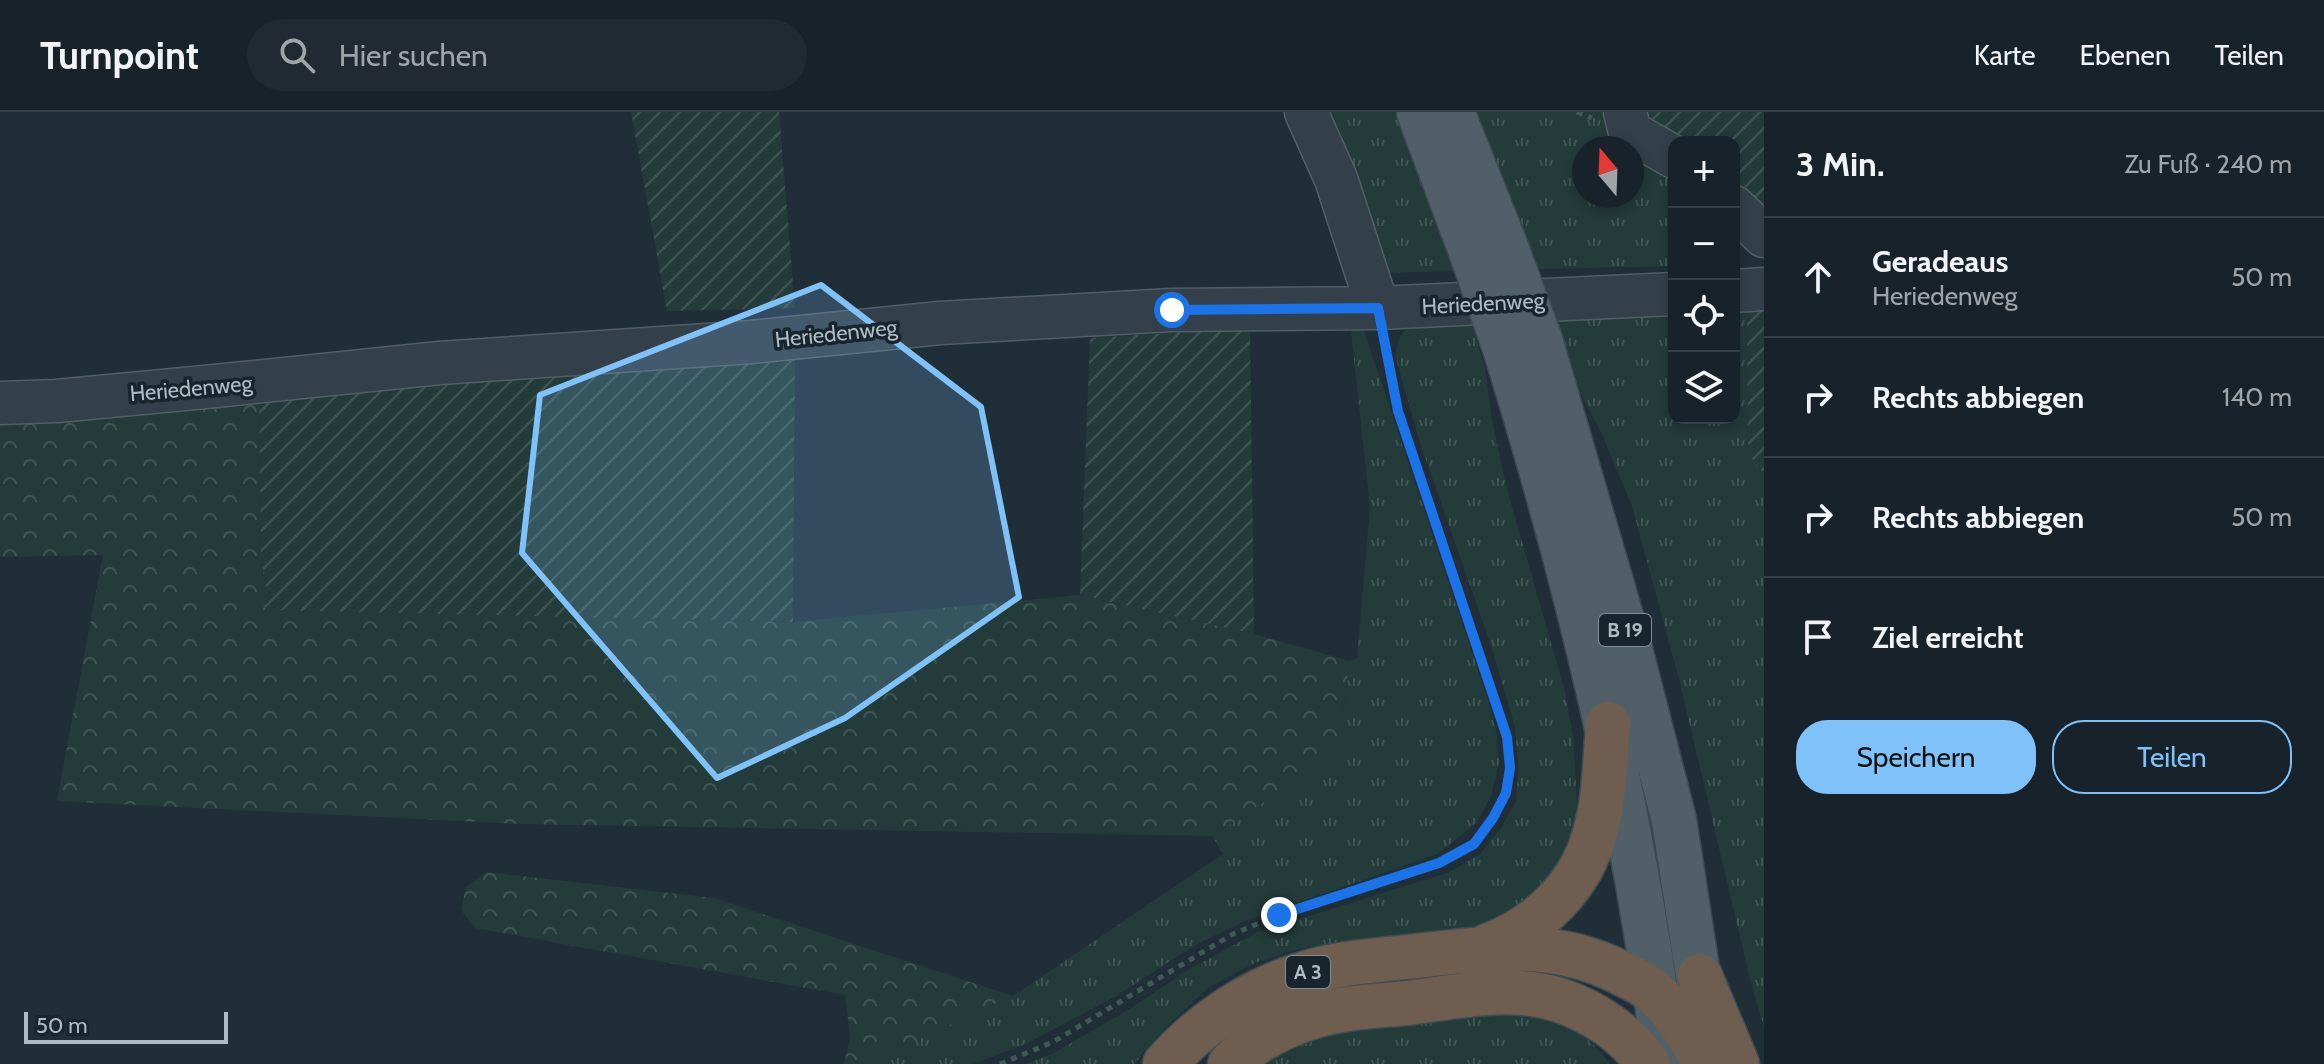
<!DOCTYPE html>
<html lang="de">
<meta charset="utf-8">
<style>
body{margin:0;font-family:Cabin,sans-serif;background:#212a32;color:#f1f3f6}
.controls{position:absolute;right:24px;top:24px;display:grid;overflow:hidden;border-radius:16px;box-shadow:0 4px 12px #0003}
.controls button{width:72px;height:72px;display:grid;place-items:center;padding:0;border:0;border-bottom:2px solid #363f47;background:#18222a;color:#f1f3f6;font:40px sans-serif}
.compass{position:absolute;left:1572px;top:24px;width:72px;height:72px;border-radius:50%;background:#18222a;box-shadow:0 4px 12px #0003;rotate:341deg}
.scale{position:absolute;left:24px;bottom:20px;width:204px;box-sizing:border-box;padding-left:8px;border:4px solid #aebbc5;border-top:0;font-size:22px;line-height:28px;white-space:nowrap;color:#aebbc5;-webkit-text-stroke:6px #19252d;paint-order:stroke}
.stop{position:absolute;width:24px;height:24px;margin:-18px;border:6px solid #1a73e8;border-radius:50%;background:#fff}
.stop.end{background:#1a73e8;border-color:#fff;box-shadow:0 2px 8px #0008}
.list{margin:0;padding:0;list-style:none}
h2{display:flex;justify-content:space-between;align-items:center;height:104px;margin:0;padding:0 32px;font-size:34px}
h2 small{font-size:26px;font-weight:400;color:#9fa4a8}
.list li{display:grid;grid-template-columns:52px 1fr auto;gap:24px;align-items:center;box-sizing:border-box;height:120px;padding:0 32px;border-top:2px solid #363f47}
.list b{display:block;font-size:30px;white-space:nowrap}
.list p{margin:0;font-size:26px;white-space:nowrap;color:#9fa4a8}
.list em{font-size:26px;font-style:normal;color:#9fa4a8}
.actions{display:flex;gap:16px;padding:24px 32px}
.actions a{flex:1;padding:18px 0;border:2px solid #7fc2f9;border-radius:32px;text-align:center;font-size:28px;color:#7fc2f9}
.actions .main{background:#7fc2f9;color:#111}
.icon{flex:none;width:44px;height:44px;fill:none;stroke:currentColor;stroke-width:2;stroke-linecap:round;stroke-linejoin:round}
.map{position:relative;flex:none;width:1764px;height:952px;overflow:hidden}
header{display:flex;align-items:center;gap:48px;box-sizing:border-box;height:112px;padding:0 40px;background:#18222a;border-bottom:2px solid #363f47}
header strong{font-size:38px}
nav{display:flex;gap:44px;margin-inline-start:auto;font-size:28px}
.search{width:560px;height:72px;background:#212a32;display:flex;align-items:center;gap:20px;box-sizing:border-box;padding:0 28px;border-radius:44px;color:#9fa4a8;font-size:30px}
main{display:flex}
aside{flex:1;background:#18222a}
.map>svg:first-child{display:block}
.grass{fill:url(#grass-tufts);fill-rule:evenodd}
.forest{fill:url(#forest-crowns)}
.garden{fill:url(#garden-furrows)}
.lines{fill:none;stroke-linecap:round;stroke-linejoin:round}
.minor-casing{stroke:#515e66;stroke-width:45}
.major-casing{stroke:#3d4952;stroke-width:47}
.highway-casing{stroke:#3e4b53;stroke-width:47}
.path{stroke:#415857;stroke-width:5;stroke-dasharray:6 6;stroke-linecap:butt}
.minor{stroke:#344049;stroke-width:42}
.major{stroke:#515f69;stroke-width:44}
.highway{stroke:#6f5e50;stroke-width:44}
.major-bridge-casing{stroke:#3d4952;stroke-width:47;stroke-linecap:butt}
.major-bridge{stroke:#515f69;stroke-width:44}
.route{stroke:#1a73e8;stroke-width:10}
.marked{fill:#7fc2f9;fill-opacity:0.2;stroke:#7fc2f9;stroke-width:6;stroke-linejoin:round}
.labels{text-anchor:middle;stroke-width:7;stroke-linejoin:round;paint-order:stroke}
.shield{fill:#19252d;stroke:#818e97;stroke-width:2}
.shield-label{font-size:20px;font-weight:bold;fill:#aebbc5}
.street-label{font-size:22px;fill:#aebbc5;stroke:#19252d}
</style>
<header>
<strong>Turnpoint</strong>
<div class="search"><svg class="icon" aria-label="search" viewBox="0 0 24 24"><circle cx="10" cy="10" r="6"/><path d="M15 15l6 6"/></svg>Hier suchen</div>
<nav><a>Karte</a><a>Ebenen</a><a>Teilen</a></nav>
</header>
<main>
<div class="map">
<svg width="1764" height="952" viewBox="0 0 1764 952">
<defs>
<pattern id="grass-tufts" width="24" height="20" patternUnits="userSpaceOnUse" patternTransform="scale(2)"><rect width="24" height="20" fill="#233b39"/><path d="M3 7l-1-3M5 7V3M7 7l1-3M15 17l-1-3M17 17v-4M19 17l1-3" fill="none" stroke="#405554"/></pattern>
<pattern id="forest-crowns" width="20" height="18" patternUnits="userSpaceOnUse" patternTransform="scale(2)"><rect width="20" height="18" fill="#233b39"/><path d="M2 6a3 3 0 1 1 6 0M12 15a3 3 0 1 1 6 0" fill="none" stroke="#405554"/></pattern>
<pattern id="garden-furrows" width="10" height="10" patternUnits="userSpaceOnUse" patternTransform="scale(2)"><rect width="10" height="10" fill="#233b39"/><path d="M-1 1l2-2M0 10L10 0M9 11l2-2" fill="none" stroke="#405554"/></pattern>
</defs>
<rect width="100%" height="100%" fill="#202e38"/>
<path class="grass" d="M1322,0H1606L1674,56V154L1380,161ZM1584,36H1632V84H1584Z
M1747,197L1748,341L1764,362V915L1751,871L1679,567L1632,394L1602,322L1570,262L1552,203L1674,200V306H1734V198Z
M1470,205L1486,261L1491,303L1507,378L1565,579L1573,624L1577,689L1573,728L1535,787L1482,814L1298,837L1255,851L1209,875L1165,916L1134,952H1026L1054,941L1128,898L1188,858L1258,820L1450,760L1480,742L1501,716L1516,689L1518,655L1515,615L1491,533L1420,331L1395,243L1400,224L1413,210Z
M1350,210L1364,219L1488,588L1497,623L1499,650L1491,684L1477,710L1438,742L1245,809L1197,832L1116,884L1026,932L973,952H863L1013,884L1223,742L1212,724L1337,641L1350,549L1357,546L1370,395Z
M1502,900C1551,903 1580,911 1610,952H1261L1300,930L1349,917Z"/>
<path class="forest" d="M259,285L261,440L270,497L793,510L1080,483L1254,522L1350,549L1337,641L1212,724L519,712L57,689L103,443L0,445V306Z
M487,760L714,786L1013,884L863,952H844L850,924L845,883L475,816L461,798L466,775Z"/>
<path class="garden" d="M631,0H779L795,196L667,199Z
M1637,0H1764V102L1734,78V30H1674Z
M1747,197H1764V362L1748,341Z
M1250,216L1254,522L1080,483L1090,226Z
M795,241L793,510L269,498L261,440L259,285Z"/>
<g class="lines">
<g class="minor-casing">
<path id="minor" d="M1306,0L1336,67L1378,196
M1625,0L1630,20L1674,45
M1734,95L1764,124
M1734,179L1764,177
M0,291L57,289L205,275L440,251L751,230L940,211L1172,198L1378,196L1674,182"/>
</g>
<g class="major-casing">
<path id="major" d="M1419,0L1472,142
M1452,0L1507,138
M1540,228L1625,518L1674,708L1704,902
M1505,236C1578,472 1635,706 1665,952"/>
</g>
<g class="highway-casing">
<path id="highway" d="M1487,834C1540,815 1583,772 1596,717C1605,684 1605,646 1608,612
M1700,864L1737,952
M1165,952C1200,912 1249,879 1300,863C1335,851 1371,849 1407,845C1480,837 1552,825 1621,861C1633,867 1647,873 1657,883C1677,901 1692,928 1705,952
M1230,952C1253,929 1284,913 1315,904C1344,895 1376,894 1407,891C1456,885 1510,872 1559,888C1593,899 1627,922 1648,952"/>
</g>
<path class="path" d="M1577,0L1592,6
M1000,952L1053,930L1233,822L1279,803L1439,751L1474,732L1493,706L1506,681L1510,656L1507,625L1398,299L1384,227"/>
<use href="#minor" class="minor"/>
<use href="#major" class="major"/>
<use href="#highway" class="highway"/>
<g class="major-bridge-casing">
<path id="major-bridge" d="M1507,138L1540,228
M1472,142L1505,236"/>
</g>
<use href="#major-bridge" class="major-bridge"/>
</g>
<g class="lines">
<path class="route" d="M1172,198L1378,196L1398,299L1507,625L1510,656L1506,681L1493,706L1474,732L1439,751L1279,803"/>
</g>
<path class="marked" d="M821,173L981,295L1019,485L845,606L717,666L522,441L540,283Z"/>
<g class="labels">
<g class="shield">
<rect x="1599" y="502" width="52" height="32" rx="6"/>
<rect x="1286" y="844" width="44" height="32" rx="6"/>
</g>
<g class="shield-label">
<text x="1625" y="525">B 19</text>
<text x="1308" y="867">A 3</text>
</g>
<g class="street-label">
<text transform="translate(1483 191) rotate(-3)" y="8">Heriedenweg</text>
<text transform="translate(836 221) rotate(-6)" y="8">Heriedenweg</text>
<text transform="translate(191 276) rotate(-5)" y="8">Heriedenweg</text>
</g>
</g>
</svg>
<div class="controls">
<button>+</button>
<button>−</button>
<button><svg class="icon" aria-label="locate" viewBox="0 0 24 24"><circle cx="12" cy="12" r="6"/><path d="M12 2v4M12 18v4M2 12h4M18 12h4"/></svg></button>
<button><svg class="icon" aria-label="layers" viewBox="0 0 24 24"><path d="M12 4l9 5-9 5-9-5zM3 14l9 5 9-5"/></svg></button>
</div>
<svg class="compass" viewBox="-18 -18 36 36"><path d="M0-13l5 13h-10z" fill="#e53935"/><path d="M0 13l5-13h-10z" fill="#9fa4a8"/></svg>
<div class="scale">50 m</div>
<div class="stop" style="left:1172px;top:198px"></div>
<div class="stop end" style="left:1279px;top:803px"></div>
</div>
<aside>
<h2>3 Min.<small>Zu Fuß · 240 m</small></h2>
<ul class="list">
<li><svg class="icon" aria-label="ahead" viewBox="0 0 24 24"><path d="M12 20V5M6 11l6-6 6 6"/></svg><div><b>Geradeaus</b><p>Heriedenweg</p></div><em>50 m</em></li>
<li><svg class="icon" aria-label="right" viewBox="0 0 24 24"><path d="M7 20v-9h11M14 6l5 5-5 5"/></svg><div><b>Rechts abbiegen</b></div><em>140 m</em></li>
<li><svg class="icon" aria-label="right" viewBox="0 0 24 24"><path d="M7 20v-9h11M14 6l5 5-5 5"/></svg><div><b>Rechts abbiegen</b></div><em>50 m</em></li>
<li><svg class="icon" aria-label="arrive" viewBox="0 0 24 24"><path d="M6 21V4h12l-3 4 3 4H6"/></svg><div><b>Ziel erreicht</b></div></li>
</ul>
<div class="actions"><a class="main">Speichern</a><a>Teilen</a></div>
</aside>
</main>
